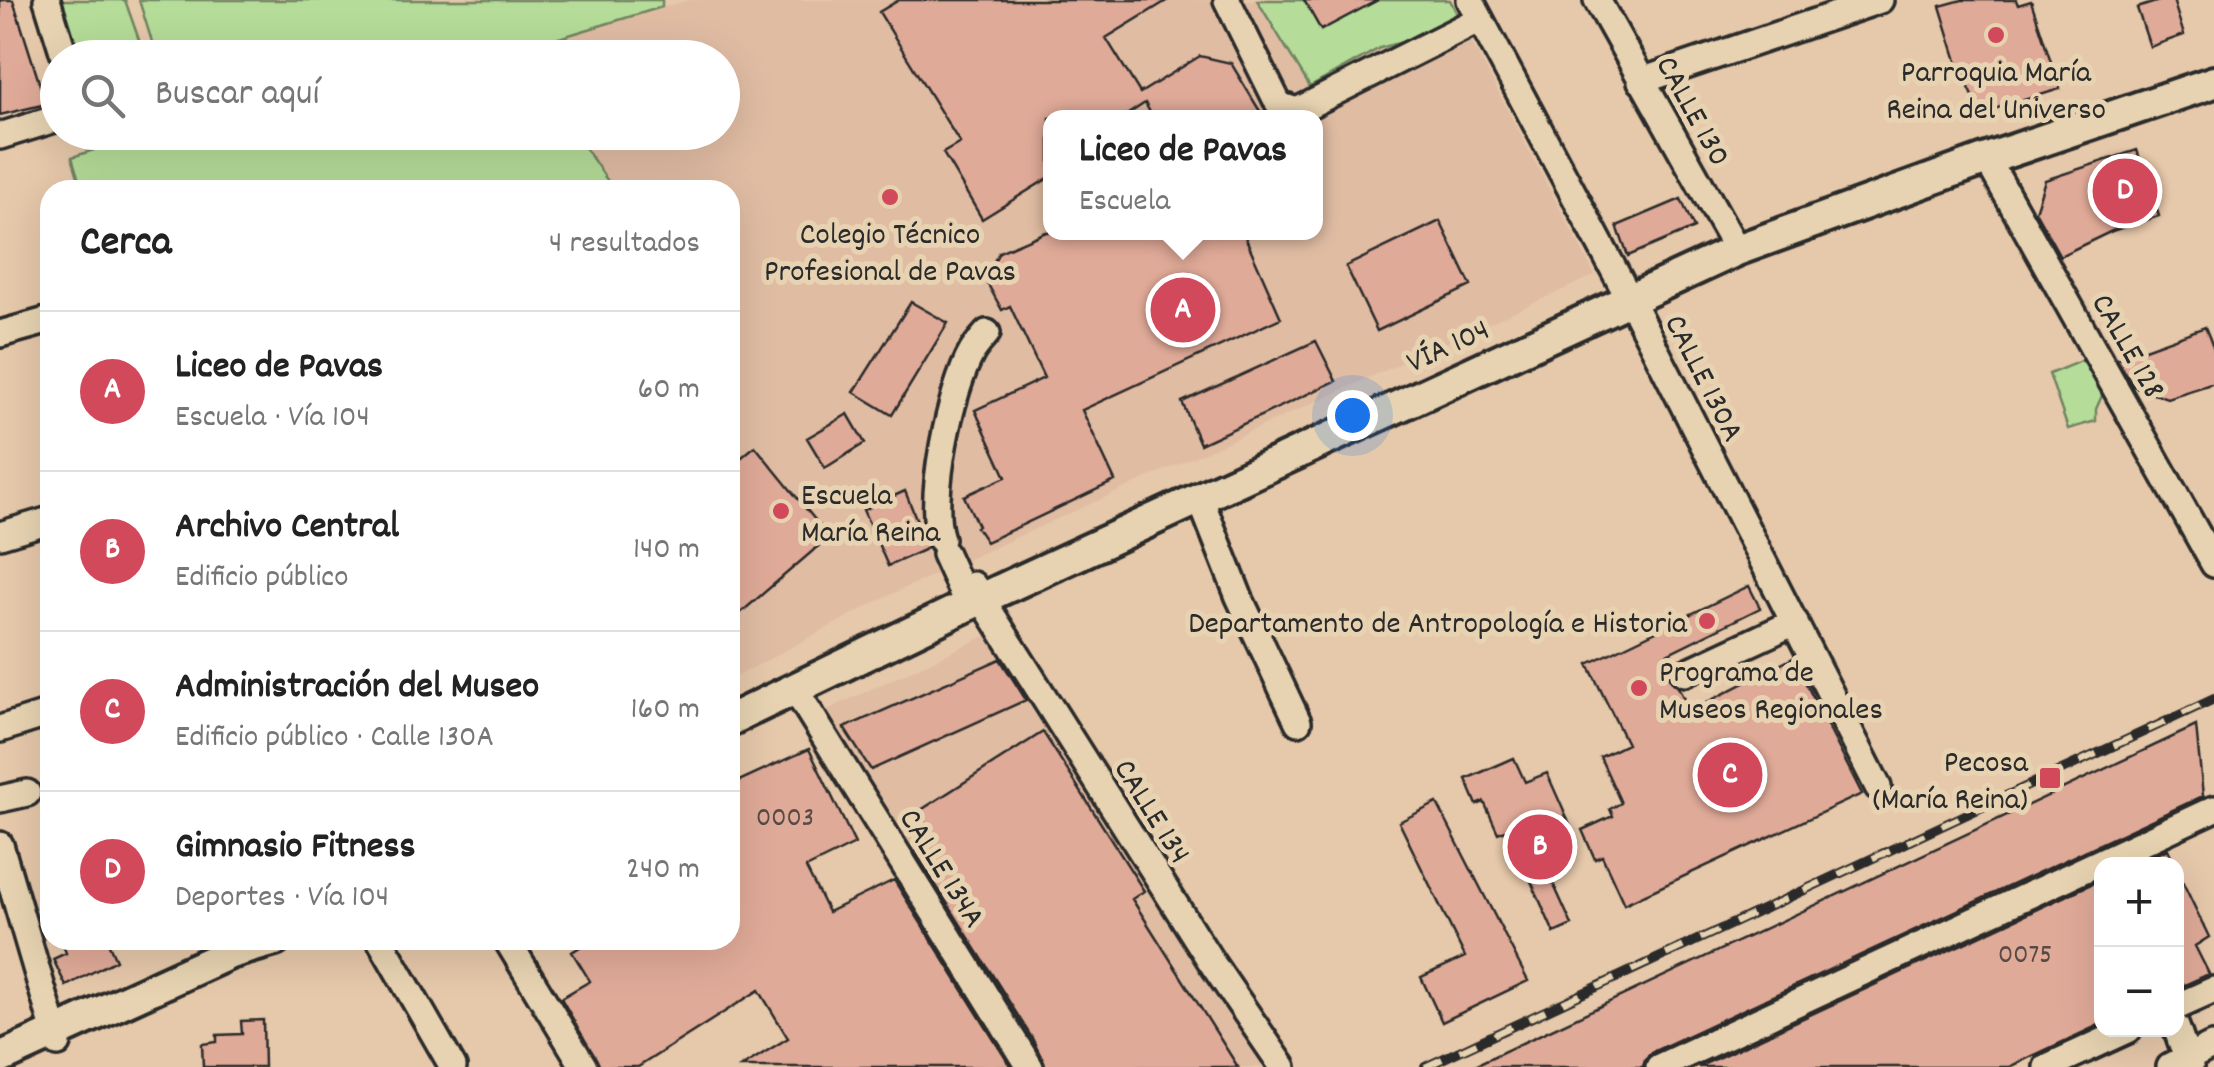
<!DOCTYPE html>
<html lang="es">
<meta charset="utf-8">
<style>
body{margin:0;font-family:Dekko,sans-serif;background:#f6f6f6;color:#222}
.controls{position:absolute;right:30px;bottom:30px;display:grid;overflow:hidden;border-radius:20px;box-shadow:0 10px 40px #0002}
.controls button{width:90px;height:90px;display:grid;place-items:center;padding:0;border:0;border-bottom:2px solid #e0e0e0;background:#fff;color:#222;font:50px sans-serif}
.you{position:absolute;left:1352px;top:415px;width:35px;height:35px;margin:-25px;border:8px solid #fff;border-radius:50%;background:#1a73e8;box-shadow:0 0 0 15px #1a73e833}
.badge{display:grid;place-items:center;width:65px;height:65px;border-radius:50%;background:#d1495b;color:#fff;font-size:32px;font-weight:700}
.pin{position:absolute;translate:-50% -50%;border:5px solid #fff;box-shadow:0 2px 10px #0006}
.popup{position:absolute;left:1043px;top:110px;width:280px;height:130px;box-sizing:border-box;display:grid;place-content:center;border-radius:20px;background:#fff;filter:drop-shadow(0 2px 8px #0005);font-size:32px;white-space:nowrap;color:#767676}
.popup b{font-size:38px;color:#222}
.popup::after{content:'';position:absolute;left:50%;top:100%;margin-left:-20px;border:20px solid transparent;border-top-color:#fff}
.list{margin:0;padding:0;list-style:none}
h2{display:flex;justify-content:space-between;align-items:center;height:130px;margin:0;padding:0 40px;font-size:42px}
h2 small{font-size:32px;font-weight:400;color:#767676}
.list li{display:grid;grid-template-columns:65px 1fr auto;gap:30px;align-items:center;box-sizing:border-box;height:160px;padding:0 40px;border-top:2px solid #e0e0e0}
.list b{display:block;font-size:38px;white-space:nowrap}
.list p{margin:0;font-size:32px;white-space:nowrap;color:#767676}
.list em{font-size:32px;font-style:normal;color:#767676}
.icon{flex:none;width:55px;height:55px;fill:none;stroke:currentColor;stroke-width:2;stroke-linecap:round;stroke-linejoin:round}
.map{position:relative;flex:none;width:2214px;height:1067px;overflow:hidden}
.search{position:absolute;background:#fff;box-shadow:0 10px 40px #0002;left:40px;top:40px;width:700px;height:110px;display:flex;align-items:center;gap:25px;box-sizing:border-box;padding:0 35px;border-radius:55px;color:#767676;font-size:38px}
.panel{position:absolute;background:#fff;box-shadow:0 10px 40px #0002;left:40px;top:180px;width:700px;height:770px;border-radius:30px}
.map>svg:first-child{display:block}
.built{fill:#e0bca3;fill-rule:evenodd}
.green{fill:#b5dc98;stroke:#708462;stroke-width:2.5}
.building{fill:#e0aa98;stroke:#2b2b2b;stroke-width:2.5}
.lines{fill:none;stroke-linecap:round;stroke-linejoin:round}
.minor-casing{stroke:#2b2b2b;stroke-width:32}
.major-casing{stroke:#2b2b2b;stroke-width:38}
.minor{stroke:#e7d3b1;stroke-width:25}
.major{stroke:#e7d3b1;stroke-width:30}
.rail-casing{stroke:#2b2b2b;stroke-width:10}
.rail{stroke:#e7d3b1;stroke-width:6;stroke-dasharray:19;stroke-linecap:butt}
.poi-dot{fill:#d1495b;stroke:#e7d3b1;stroke-width:4}
.labels{text-anchor:middle;stroke-width:10;stroke-linejoin:round;paint-order:stroke}
.number-label{font-size:28px;fill:#584b46}
.poi-label{font-size:32px;fill:#2b2b2b;stroke:#e7d3b1}
.street-label{font-size:32px;fill:#2b2b2b;stroke:#e7d3b1}
</style>
<div class="map">
<svg width="2214" height="1067" viewBox="0 0 2214 1067">
<rect width="100%" height="100%" fill="#e6c8aa"/>
<filter id="ink" filterUnits="userSpaceOnUse"><feTurbulence type="fractalNoise" baseFrequency=".01" numOctaves="2"/><feDisplacementMap in="SourceGraphic" scale="20" xChannelSelector="R" yChannelSelector="G"/><feConvolveMatrix kernelMatrix="1 2 1 2 8 2 1 2 1" color-interpolation-filters="sRGB"/></filter>
<g filter="url(#ink)">
<path class="built" d="M689,0H1257L1310,86L1380,48L1463,26L1595,275L885,597L730,680V190H614L575,133L722,132V58H524L518,50ZM1050,118H1316V232H1050Z
M996,631L1264,1067H1021L801,722Z"/>
<path class="green" d="M58,0H125L145,57H77Z
M139,0H662V7L519,50L523,57L157,58Z
M1257,0H1304L1321,30L1378,0H1450L1463,26L1380,48L1310,87Z
M97,132L575,133L614,190H82L72,157L94,150Z
M2088,358L2105,389L2096,409V421L2068,429L2049,374Z"/>
<path class="building" d="M0,0H13L46,104L0,115Z
M899,0H1168L1106,38L1140,93L1200,56L1231,63L1264,118H1153L1145,103L1122,118H1050V177L982,219L943,153L960,143L879,12Z
M1304,0H1378L1321,30Z
M1962,0H2016L2018,5L2031,1L2060,89L1981,113L1958,64L1940,6Z
M2162,0H2173L2184,35L2150,47L2137,8Z
M2137,150L2159,216L2112,231L2060,256L2035,211L2045,180Z
M1681,199L1694,228L1628,256L1617,226Z
M1440,221L1471,286L1377,331L1346,266Z
M1046,232H1243L1281,318L1082,410L1115,481L986,542L976,527L978,526L964,496L1006,477L975,410L1044,378L1010,306L1002,310L985,279L999,252Z
M911,302L948,323L892,415L854,392Z
M2205,327L2214,349V383L2167,398L2133,386L2117,359Z
M1316,341L1336,381L1200,444L1182,402Z
M848,414L865,443L825,468L807,438Z
M755,446L829,537L730,622V467Z
M905,491L928,548L888,566L863,510Z
M1749,586L1760,608L1663,656L1671,681L1678,687L1690,711L1793,658L1862,794L1624,904L1602,856L1595,859L1582,830L1613,816L1610,809L1621,803L1600,757L1627,744L1588,664Z
M1000,659L1026,700L871,770L844,728Z
M2196,726L2203,796L1652,1052L1645,1059L1643,1067H1471Z
M1043,732L1144,891L1132,899L1238,1067H1046L1032,1038L915,852L924,847L914,830L925,823L918,812Z
M809,749L855,844L806,868L828,912L894,880L1011,1067H741L788,1038L759,990L638,1067H600L561,998L590,981L572,952L591,940H730V785Z
M1514,758L1525,782L1547,773L1577,841L1550,853L1556,868L1548,872L1572,925L1554,933L1508,829L1498,833L1484,802L1477,805L1466,779Z
M1437,803L1528,981L1442,1022L1421,977L1465,957L1399,822Z
M2168,849L2175,864H2133Z
M2176,868L2209,937L2195,946L2209,974L2176,989Z
M2102,879V1024L2097,1026L2009,1067H1698Z
M61,940H107L116,960L66,986L53,959L66,953Z
M263,1020L264,1067H203L202,1044L217,1042V1035L242,1034L241,1021Z"/>
<g class="lines">
<g class="minor-casing">
<path id="minor" d="M47,0L65,58
M1227,0L1279,105L1297,111L1480,19
M1470,0L1629,298L1878,787
M1597,0L1737,250
M1641,81L1880,0
M0,136L58,118
M1987,159L2214,564
M0,334L50,320
M1202,497L1205,511L1239,597L1298,722
M0,535L50,520
M941,539C927,500 951,388 972,352C976,345 982,339 987,333
M945,554L968,605
M973,585L1212,963L1283,1067
M1685,673L1795,622
M803,702L1030,1067
M0,729L50,713
M0,799L27,793
M0,845L58,1043
M380,940L453,1067
M507,940L584,1067
M2176,1007L2214,990
M2176,1027L2190,1067
M1659,1067L2214,809
M2047,1067L2128,1030
M2170,1067L2212,1046"/>
</g>
<g class="major-casing">
<path id="major" d="M730,720L968,605L1737,250L1987,159L2214,82
M0,1058L230,953L275,940"/>
</g>
<use href="#minor" class="minor"/>
<use href="#major" class="major"/>
<g class="rail-casing">
<path id="rail" d="M1425,1067L2214,699"/>
</g>
<use href="#rail" class="rail"/>
</g>
</g>
<g class="poi-dot">
<circle cx="1996" cy="35" r="10"/>
<circle cx="890" cy="197" r="10"/>
<circle cx="781" cy="511" r="10"/>
<circle cx="1707" cy="621" r="10"/>
<circle cx="1639" cy="688" r="10"/>
<rect x="2038" y="766" width="24" height="24" rx="5"/>
</g>
<g class="labels">
<g class="number-label">
<text x="785" y="825">0003</text>
<text x="2025" y="962">0075</text>
</g>
<g class="poi-label">
<text x="1996" y="81">Parroquia María<tspan x="1996" dy="37">Reina del Universo</tspan></text>
<text x="890" y="243">Colegio Técnico<tspan x="890" dy="37">Profesional de Pavas</tspan></text>
<text x="801" y="504" text-anchor="start">Escuela<tspan x="801" dy="37">María Reina</tspan></text>
<text x="1687" y="632" text-anchor="end">Departamento de Antropología e Historia</text>
<text x="1659" y="681" text-anchor="start">Programa de<tspan x="1659" dy="37">Museos Regionales</tspan></text>
<text x="2028" y="771" text-anchor="end">Pecosa<tspan x="2028" dy="37">(María Reina)</tspan></text>
</g>
<g class="street-label">
<text transform="translate(1695 110) rotate(61)" y="11">CALLE 130</text>
<text transform="translate(1447 344) rotate(-25)" y="11">VÍA 104</text>
<text transform="translate(2130 345) rotate(60)" y="11">CALLE 128</text>
<text transform="translate(1706 377) rotate(63)" y="11">CALLE 130A</text>
<text transform="translate(1154 810) rotate(58)" y="11">CALLE 134</text>
<text transform="translate(944 867) rotate(58)" y="11">CALLE 134A</text>
</g>
</g>
</svg>
<div class="controls">
<button>+</button>
<button>−</button>
</div>
<div class="you"></div>
<div class="pin badge" style="left:1183px;top:310px">A</div>
<div class="popup"><b>Liceo de Pavas</b>Escuela</div>
<div class="pin badge" style="left:1540px;top:847px">B</div>
<div class="pin badge" style="left:1730px;top:775px">C</div>
<div class="pin badge" style="left:2125px;top:191px">D</div>
<div class="search"><svg class="icon" aria-label="search" viewBox="0 0 24 24"><circle cx="10" cy="10" r="6"/><path d="M15 15l6 6"/></svg>Buscar aquí</div>
<section class="panel">
<h2>Cerca<small>4 resultados</small></h2>
<ul class="list">
<li><span class="badge">A</span><div><b>Liceo de Pavas</b><p>Escuela · Vía 104</p></div><em>60 m</em></li>
<li><span class="badge">B</span><div><b>Archivo Central</b><p>Edificio público</p></div><em>140 m</em></li>
<li><span class="badge">C</span><div><b>Administración del Museo</b><p>Edificio público · Calle 130A</p></div><em>160 m</em></li>
<li><span class="badge">D</span><div><b>Gimnasio Fitness</b><p>Deportes · Vía 104</p></div><em>240 m</em></li>
</ul>
</section>
</div>
